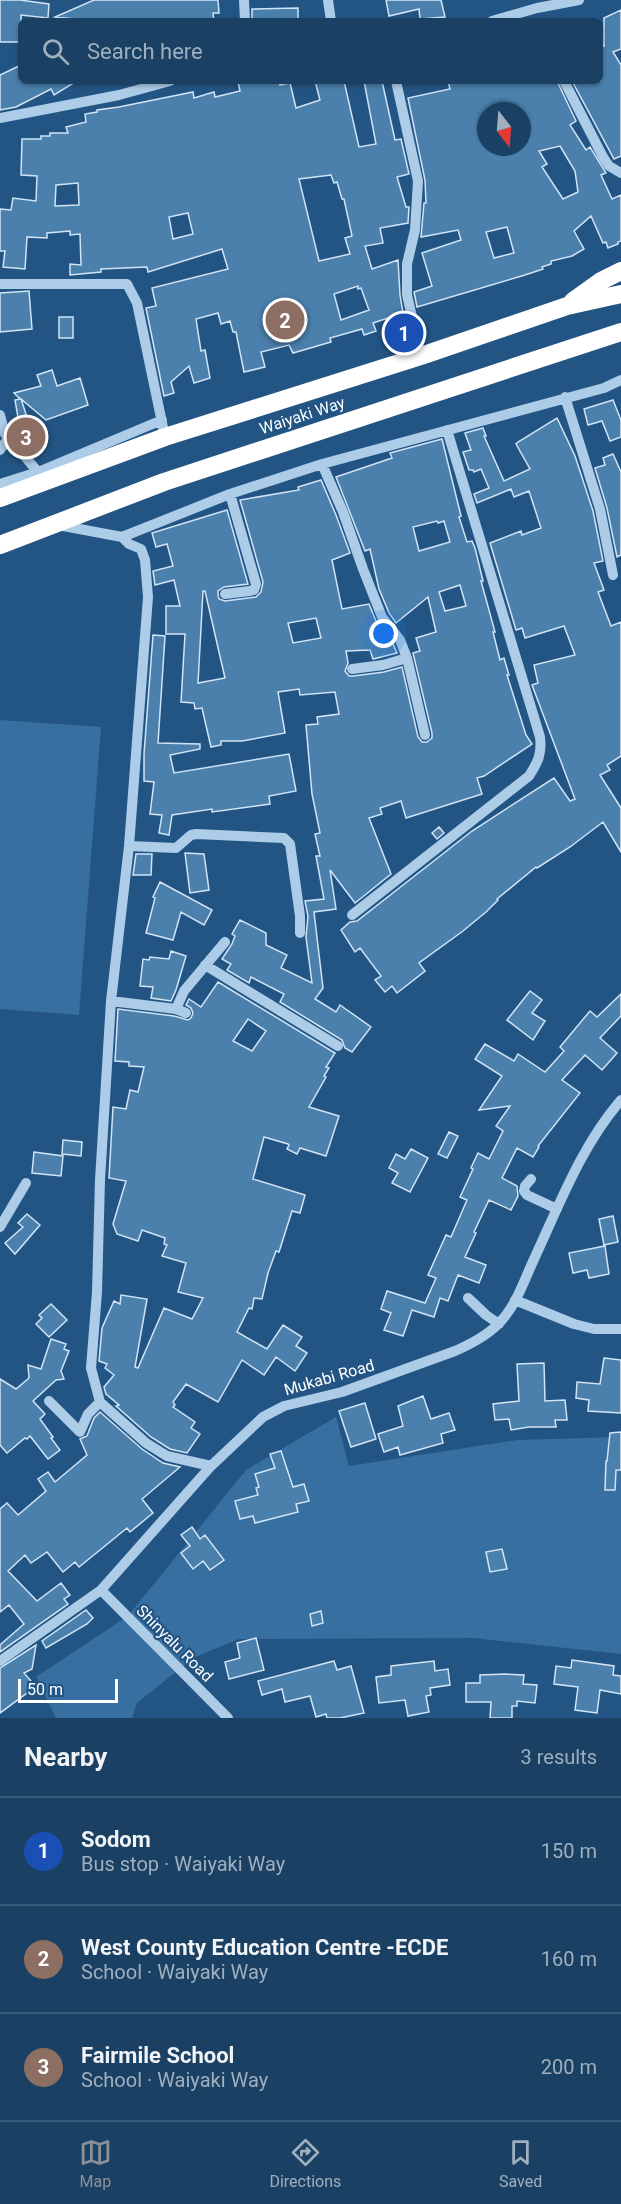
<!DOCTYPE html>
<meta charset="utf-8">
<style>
body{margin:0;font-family:Roboto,sans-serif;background:#274b6c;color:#f1f3f6}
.compass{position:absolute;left:477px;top:102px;width:54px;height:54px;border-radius:50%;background:#1a4063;box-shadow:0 2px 4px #0004;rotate:163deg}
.scale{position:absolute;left:18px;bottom:15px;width:100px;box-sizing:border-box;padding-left:6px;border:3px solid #fff;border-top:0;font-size:16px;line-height:21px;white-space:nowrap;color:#fff;-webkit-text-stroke:4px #235584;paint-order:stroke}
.you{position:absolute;left:384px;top:634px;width:21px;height:21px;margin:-15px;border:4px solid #fff;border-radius:50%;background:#1a73e8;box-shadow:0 0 0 9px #1a73e833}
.badge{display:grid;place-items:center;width:39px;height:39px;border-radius:50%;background:#8c9099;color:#fff;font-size:20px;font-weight:700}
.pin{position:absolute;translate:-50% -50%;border:3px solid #fff;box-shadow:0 2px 6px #0006}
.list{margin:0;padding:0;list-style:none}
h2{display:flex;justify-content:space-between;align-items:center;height:78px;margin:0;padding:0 24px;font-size:26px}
h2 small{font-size:20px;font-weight:400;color:#9fafbe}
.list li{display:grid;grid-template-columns:39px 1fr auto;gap:18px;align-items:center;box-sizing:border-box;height:108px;padding:0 24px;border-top:2px solid #385978}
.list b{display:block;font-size:22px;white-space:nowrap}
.list p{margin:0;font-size:20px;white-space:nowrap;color:#9fafbe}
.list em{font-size:20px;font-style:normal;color:#9fafbe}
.icon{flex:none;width:33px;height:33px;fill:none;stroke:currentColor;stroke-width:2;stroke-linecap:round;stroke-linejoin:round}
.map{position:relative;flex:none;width:621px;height:1718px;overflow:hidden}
.search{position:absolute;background:#1a4063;box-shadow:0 2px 4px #0004;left:18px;right:18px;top:18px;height:66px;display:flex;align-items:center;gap:15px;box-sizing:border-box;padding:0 21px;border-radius:9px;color:#9fafbe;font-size:22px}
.sheet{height:402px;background:#1a4063}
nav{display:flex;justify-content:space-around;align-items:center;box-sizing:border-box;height:84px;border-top:2px solid #385978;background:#1a4063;font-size:16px;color:#9fafbe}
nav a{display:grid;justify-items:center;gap:3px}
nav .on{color:#8c9099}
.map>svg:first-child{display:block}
.green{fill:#376fa1}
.building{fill:#4b7fac;stroke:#d0e4f6;stroke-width:1.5;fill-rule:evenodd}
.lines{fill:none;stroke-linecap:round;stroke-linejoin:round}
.minor{stroke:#accce8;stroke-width:10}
.highway{stroke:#fff;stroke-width:18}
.labels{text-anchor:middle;stroke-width:4.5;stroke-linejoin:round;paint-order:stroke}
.street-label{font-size:16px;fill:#fff;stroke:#235584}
</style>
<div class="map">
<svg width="621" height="1718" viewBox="0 0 621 1718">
<rect width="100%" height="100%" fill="#235584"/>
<path class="green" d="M0,720L101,727L79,1015L0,1009Z
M336,1417L349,1466L517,1440L621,1437V1654L472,1638L239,1639L193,1658L137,1703L132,1718H56L36,1677L128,1616L246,1470Z"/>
<path class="building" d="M0,0H20L49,4L48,18L21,15V42H0Z
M94,0H218L219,13H213L214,21H97L55,17Z
M386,0H441L445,17L420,19L419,9L389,16Z
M298,8V21H252V9Z
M621,10V49L613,52L621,65V156L614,159L572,81H600V39L604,47V18Z
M21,65V81H77L54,95L51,89L16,107L0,110V75Z
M244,81H279L280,85L290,83L296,108L320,100L315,81H344L359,147L376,144L364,81H382L395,140L401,139L409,174L397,177L406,207H409L408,223L380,228L383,243L365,246L372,269L398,260L400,295L403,313L373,323L376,331L364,335L362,329L330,338L331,342L293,353L289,345L261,352L265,367L244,372L236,332H233L230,321L221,324L218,313L196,319L201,351L205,350L210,378L194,383L189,366L171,382L174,393L164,396L146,308L156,306L152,288L228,269L222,249L148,272L147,267L101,269V272L70,275V264L81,265L80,234L70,235V231L47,233V238L27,237L25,269L3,267L5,251H0V209L11,210L13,198L36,201L37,176L21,175L22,139H41V136H50V133H68L66,127L86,122L85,114L97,112V110L119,107L193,92L194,98L214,92L215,97L240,91L238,82ZM331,175L334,183L337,182L342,199H344L352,236L345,238L350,254L319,261L299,179ZM78,183L79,205L55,206L56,185ZM188,213L193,234L173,239L169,217ZM358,286V289L361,288L369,310L341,320L334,294Z
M448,81H557L576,121L570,125L586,150L590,147L606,173L601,175L612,199L621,195V241L618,242V244L608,248L606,242L603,243L591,216L574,231L584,249L572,256L551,261V264L542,267L543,269L525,275L417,307L414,292L432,286L422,253L461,240L458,230L421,237L424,203H426L425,180L408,98L450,89ZM486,111H522V147H486ZM560,146L575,171L578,192L563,199L542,167L547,164L539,151ZM507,227L514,253L494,258L486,232Z
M29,291L32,329L0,332V293Z
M59,317H73V338H59Z
M52,370L57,386L80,378L88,405L46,420L21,399L32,432L21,435L15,400L20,399L14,393L41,386L37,375Z
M613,400L621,420V437L610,441L602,421L588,425L584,409Z
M557,418L575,456L593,511L603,561L594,563L604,590L598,592L611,626L621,622V756L607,765L610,770L600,775L621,808V852L603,822L570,847L537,868L536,867L497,899L498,900L486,912L463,931L419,963L425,971L397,993L392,986L385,992L375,980L381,976L360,948L355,952L341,930L350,922L357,921L472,831L554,778L570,801L575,799L532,685L538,683L534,665L575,655L564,626L525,638L522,628L516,630L490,543L521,531L522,535L541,528L529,491L514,497L511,489L477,503L474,494L489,488L481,469L474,472L473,470H469L463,452L471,450L465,433L483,428L486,436H484L504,481L530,469L516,444L518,442Z
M442,439L461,516L459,517L467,542L472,541L475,548L483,581H481L495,632H493L500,660L504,658L509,675H507L526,735L532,744L484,776L477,778L482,794L406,818L401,801L380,808L382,814L369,818L391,874L355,903L330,870L336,909L314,912L323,988L315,999L336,1012L340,1005L371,1027L352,1052L345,1048L342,1040L280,1002L284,994L251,977L249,983L227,970L231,964L222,959L232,944L235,936L232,934L240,920L266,933V945L287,955L281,968L312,983L306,937L308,916L305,901L324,899L316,856H320L315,834L320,833L312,794L306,725L318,724L317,717L339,714L335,692L300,695L299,689L278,692L285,733L242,741H221V745L211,747L202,708L195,709L194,703L181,702L185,634H166V606H180L174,580L155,585L153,571L173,566L167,544L156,547L152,533L227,510L248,584L224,587L218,591V595L219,599L225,601L256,597L261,592L263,582L240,500L299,490L298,487L321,480L336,515L350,553L332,560L342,609L369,604L376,621L393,644L397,653L373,659L370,650L346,651L348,663L345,671L349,676H353L384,672L402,667L418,737L422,742H427L432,738V733L413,653L420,651L416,638L436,632L428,597L396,623L389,613L379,589L370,549L365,551L336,477L392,458L390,453ZM437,521L438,523L444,521L450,542L419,551L413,527ZM460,585L466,606L445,611L439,592ZM203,591H205L225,678L198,683ZM316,618L321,638L293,643L288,623Z
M613,454L621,472V555L617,557L607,508L595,468L605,465L603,458Z
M153,635L165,636L158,743L200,744V749L170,755L174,773L289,754L296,791L269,796L270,804L212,812V809L172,815L169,835L159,833L162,815L150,814L154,782L144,781V754Z
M439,827L444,833L437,839L432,833Z
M185,853L204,854L209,890L190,893Z
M136,854H152L151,875H133Z
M160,882L212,910L204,925L181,912L173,940L146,933L155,898L153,897Z
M171,951L186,956L176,990L171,1001L151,998L153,987L140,986L143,959L149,960L150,957L169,959Z
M218,982L335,1053L326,1067L329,1068L324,1076L326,1077L309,1107L339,1116L326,1156L300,1148L297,1154L287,1149L289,1145L288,1144L264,1137L253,1179L305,1195L300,1213L292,1211L279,1252L276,1251L268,1273L262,1299L254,1298L252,1309L249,1308L237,1332L267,1349L283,1325L302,1337L296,1346L307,1353L295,1371L276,1357L264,1375L242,1360L218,1402L186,1384L173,1402L175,1405L173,1407L195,1422L191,1428L200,1434L187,1453L170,1449L151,1437L116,1406L119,1405L106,1394L104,1387L114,1375L105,1368L107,1364L99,1361L102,1328L114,1301L120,1304L121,1295L147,1299L135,1367L138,1368L164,1308L192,1319L203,1298L178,1292L186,1263L162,1256L167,1245L164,1244L165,1238L142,1230L138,1241L117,1234L113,1224L126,1181L109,1178L113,1107L126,1109L130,1090L138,1092L144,1067L129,1066V1062L115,1061L118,1009L174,1016L188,1020L191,1018L193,1013L191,1008L186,1005L189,999L201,1007ZM248,1019L266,1031L252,1051L233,1041Z
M530,991L542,1000L532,1013L545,1021L533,1040L507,1020Z
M621,994V1016L600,1038L617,1053L602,1070L585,1055L562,1080L580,1093L538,1146L539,1147L533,1157L517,1148L502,1178L517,1186L518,1196L511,1210L489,1200L474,1232L476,1233L465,1257L486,1265L479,1283L458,1275L448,1301L440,1298L434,1317L412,1310L403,1336L384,1330L391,1313L381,1309L387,1291L425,1303L436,1278L428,1275L446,1235L451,1237L467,1200L460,1197L473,1169L471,1168L478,1153L489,1159L503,1131L496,1126L510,1106L479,1110L502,1076L475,1059L485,1044L514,1061L518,1054L545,1072L564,1051L560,1047L590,1011L597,1017Z
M449,1132L458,1136L447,1158L438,1154Z
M63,1140L82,1142L81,1156L62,1154Z
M411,1149L428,1158L410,1192L392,1183L398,1173L389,1168L396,1154L405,1159Z
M34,1152L63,1156L61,1176L32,1173Z
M27,1214L40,1225L15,1254L5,1243L23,1227L18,1223Z
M613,1216L618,1242L604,1245L599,1219Z
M605,1246L609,1274L589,1278L587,1270L573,1273L569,1253Z
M51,1304L67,1320L49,1337L36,1324L42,1318L39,1315Z
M51,1339L66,1344L64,1349L69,1351L61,1371L64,1379L56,1380L33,1401L45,1414L40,1419L53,1437L51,1438L60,1450L48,1459L30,1436L27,1439L25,1438L7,1453L0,1445V1379L16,1389L29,1378L28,1365L41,1369Z
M604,1358L621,1360V1413L588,1411L589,1400L576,1398L577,1382L600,1384Z
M544,1363L545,1401L565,1400L567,1420H555L556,1427H529L511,1430L509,1419L495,1420L493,1404L519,1401L517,1364Z
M423,1396L431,1419L449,1413L455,1430L441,1434L443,1443L400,1455L398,1447L384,1452L378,1434L403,1426L398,1406Z
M365,1403L376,1439L351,1447L339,1411Z
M100,1412L142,1449L163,1463L180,1467L142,1499L153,1513L130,1532L127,1528L79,1567L75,1562L63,1572L47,1552L31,1563L25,1555L8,1571L37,1601L61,1583L70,1595L64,1599L68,1604L0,1652V1645L24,1624L9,1605L0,1612V1509L7,1503L18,1515L46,1491L38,1479L48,1472L55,1482L87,1455L80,1439L87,1436L94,1418Z
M621,1432V1470H616L615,1490H605L606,1461H607L610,1433Z
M281,1451L293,1487L304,1484L309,1501L296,1504L298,1512L255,1523L253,1516L240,1519L235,1501L258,1495L256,1488L259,1487L255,1474L275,1468L270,1454Z
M192,1527L200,1539L205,1535L224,1560L210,1570L203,1561L193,1569L181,1553L190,1546L181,1535Z
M502,1549L507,1569L490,1572L486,1552Z
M86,1610L93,1618L87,1624L46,1648L42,1641Z
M321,1611L323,1623L312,1626L310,1614Z
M256,1638L264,1670L229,1679L225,1662L240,1658L237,1643Z
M36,1645L32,1669L24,1673L31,1681V1690L0,1713V1668Z
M572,1660L614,1666L613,1675L621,1676V1694L600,1690L597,1713L575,1710L578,1687L554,1684L556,1666L571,1668Z
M334,1661L337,1670L351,1666L364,1713L340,1718H327L326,1714L316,1717L310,1696L285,1702L282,1689L262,1695L258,1681Z
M434,1661L435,1671L448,1669L450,1685L430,1688L431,1695L426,1696L429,1712L408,1716L405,1700L379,1703L376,1677L391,1675V1666Z
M505,1674L524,1675L523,1684L537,1685L535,1703L517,1701V1706H512V1718H490L491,1702H466V1683H480V1675Z"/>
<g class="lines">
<path class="minor" d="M244,0L245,21
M328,0L331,21
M492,21L537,8L579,0
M396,81L418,181L415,230L407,264V295L421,356
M564,81L603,157L609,166L621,173
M0,118L119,95L170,81
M0,284H127L137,303L165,437
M565,397L600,509L613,575
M0,415L5,434
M0,450L7,440L14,443L41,476
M322,464L343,512L363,569L382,617L400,640L407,658L383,665L352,669
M0,484L38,472L162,420
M58,525L122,537L129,544L141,549L145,560L148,597L129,846L111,1001L100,1180L97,1292L91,1368L100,1402L146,1443L167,1456L211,1466
M122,537L230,494L322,464L604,388L621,380
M225,594L250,591L254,590L256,584L230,494
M407,658L425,735
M129,846L176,848L191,835L196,834L284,838L290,844L300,916V933
M352,915L529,776C538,762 542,754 540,737L447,430
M205,965L338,1046
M111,1001L176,1009L186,1013
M176,1009L184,991L225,942
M531,1179L525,1186L524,1191L527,1195L557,1209
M0,1227L26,1183
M468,1298L486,1315L499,1324
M515,1300L574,1324L594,1329H621
M49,1401L80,1432L88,1414L100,1402
M101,1590L228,1718
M0,1661L101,1590L211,1466L263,1417L284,1406L342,1392L455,1351C471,1344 489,1335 501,1321C517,1304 525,1278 535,1257C560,1203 582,1145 621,1100"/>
<path class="highway" d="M573,301L601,281L621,271
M0,498L165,437L421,356L567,306L621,294
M0,545L164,482L621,332"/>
</g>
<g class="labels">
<g class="street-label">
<text transform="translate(302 415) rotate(-18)" y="6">Waiyaki Way</text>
<text transform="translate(329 1377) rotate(-16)" y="6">Mukabi Road</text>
<text transform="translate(175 1643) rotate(45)" y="6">Shinyalu Road</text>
</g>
</g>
</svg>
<svg class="compass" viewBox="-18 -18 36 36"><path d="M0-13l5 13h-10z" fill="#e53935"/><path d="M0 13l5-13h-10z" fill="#9fafbe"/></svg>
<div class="scale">50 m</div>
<div class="you"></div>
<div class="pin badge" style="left:404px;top:333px;background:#1a4fb4">1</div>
<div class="pin badge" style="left:285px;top:320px;background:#8d6e63">2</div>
<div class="pin badge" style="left:26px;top:437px;background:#8d6e63">3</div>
<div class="search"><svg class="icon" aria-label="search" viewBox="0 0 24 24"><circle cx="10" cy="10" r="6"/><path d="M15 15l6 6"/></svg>Search here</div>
</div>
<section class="sheet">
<h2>Nearby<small>3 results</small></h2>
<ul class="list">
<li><span class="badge" style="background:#1a4fb4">1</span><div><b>Sodom</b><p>Bus stop · Waiyaki Way</p></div><em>150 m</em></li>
<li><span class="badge" style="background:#8d6e63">2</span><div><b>West County Education Centre -ECDE</b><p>School · Waiyaki Way</p></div><em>160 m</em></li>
<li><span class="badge" style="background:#8d6e63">3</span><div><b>Fairmile School</b><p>School · Waiyaki Way</p></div><em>200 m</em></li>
</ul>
</section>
<nav>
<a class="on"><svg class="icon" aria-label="map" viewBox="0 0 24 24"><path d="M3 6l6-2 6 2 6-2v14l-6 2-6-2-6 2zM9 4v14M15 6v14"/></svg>Map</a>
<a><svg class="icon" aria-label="directions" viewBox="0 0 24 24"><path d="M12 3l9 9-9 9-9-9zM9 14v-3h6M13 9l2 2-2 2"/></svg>Directions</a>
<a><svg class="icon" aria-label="saved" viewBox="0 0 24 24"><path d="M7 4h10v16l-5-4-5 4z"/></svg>Saved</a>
</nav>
